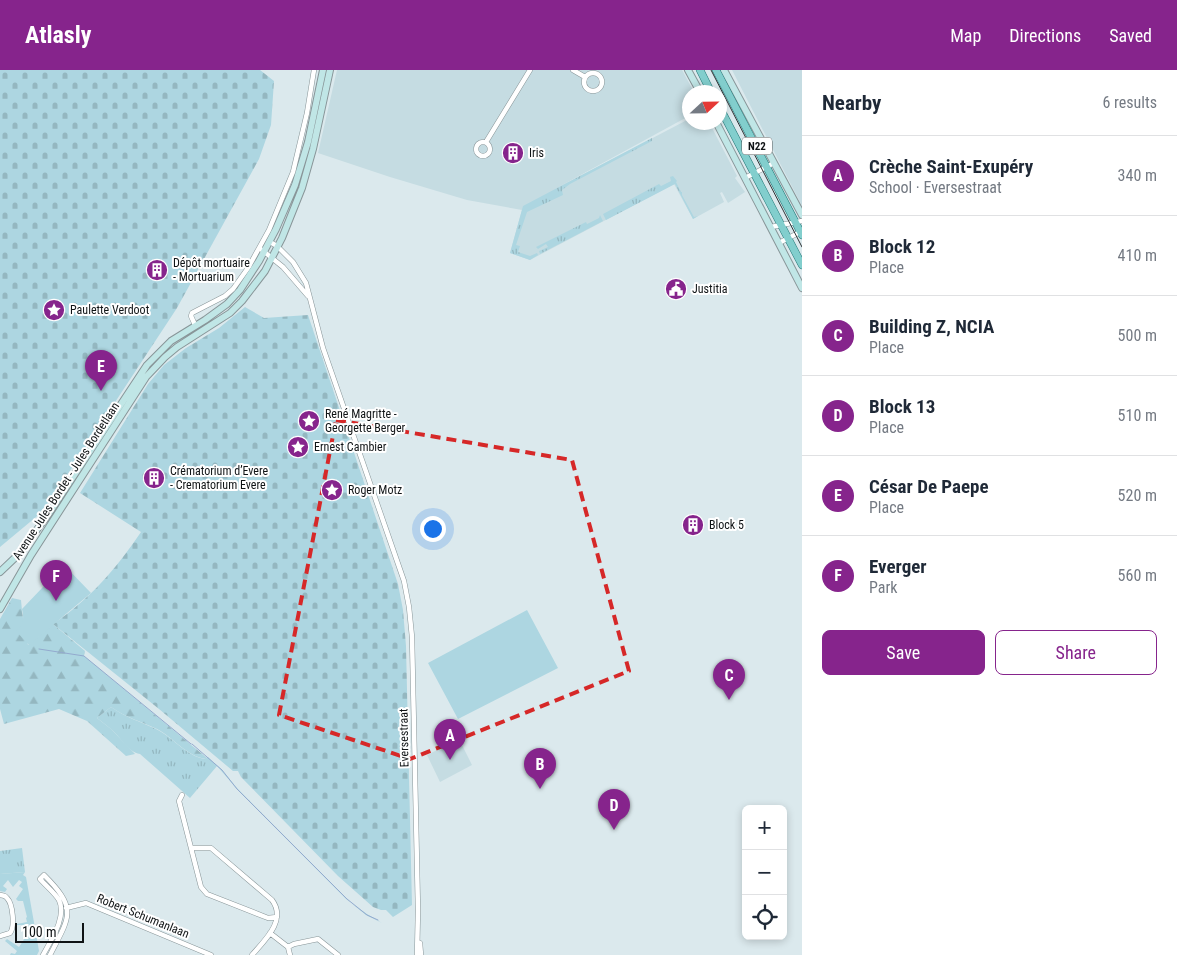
<!DOCTYPE html>
<meta charset="utf-8">
<style>
body{margin:0;font-family:"Roboto Condensed",sans-serif;background:#f6f6f7;color:#1f2937}
.controls{position:absolute;right:15px;bottom:15px;display:grid;overflow:hidden;border-radius:8px;box-shadow:0 2px 8px #0003}
.controls button{width:45px;height:45px;display:grid;place-items:center;padding:0;border:0;border-bottom:1px solid #e0e1e3;background:#fff;color:#1f2937;font:25px sans-serif}
.compass{position:absolute;left:682px;top:15px;width:45px;height:45px;border-radius:50%;background:#fff;box-shadow:0 2px 8px #0003;rotate:68deg}
.scale{position:absolute;left:15px;bottom:12px;width:69px;box-sizing:border-box;padding-left:5px;border:2px solid #0f1315;border-top:0;font-size:14px;line-height:18px;white-space:nowrap;color:#0f1315;-webkit-text-stroke:4px #fff;paint-order:stroke}
.you{position:absolute;left:432px;top:458px;width:18px;height:18px;margin:-12px;border:4px solid #fff;border-radius:50%;background:#1a73e8;box-shadow:0 0 0 8px #1a73e833}
.badge{display:grid;place-items:center;width:32px;height:32px;border-radius:50%;background:#86248c;color:#fff;font-size:16px;font-weight:700}
.pin{position:absolute;translate:-50% -41px;filter:drop-shadow(0 1px 2px #0008)}
.pin::after{content:'';position:absolute;top:26px;width:18px;height:15px;background:inherit;clip-path:polygon(0 0,100% 0,50% 100%)}
.list{margin:0;padding:0;list-style:none}
h2{display:flex;justify-content:space-between;align-items:center;height:65px;margin:0;padding:0 20px;font-size:21px}
h2 small{font-size:16px;font-weight:400;color:#747a83}
.list li{display:grid;grid-template-columns:32px 1fr auto;gap:15px;align-items:center;box-sizing:border-box;height:80px;padding:0 20px;border-top:1px solid #e0e1e3}
.list b{display:block;font-size:19px;white-space:nowrap}
.list p{margin:0;font-size:16px;white-space:nowrap;color:#747a83}
.list em{font-size:16px;font-style:normal;color:#747a83}
.actions{display:flex;gap:10px;padding:15px 20px}
.actions a{flex:1;padding:11px 0;border:1px solid #86248c;border-radius:8px;text-align:center;font-size:18px;color:#86248c}
.actions .main{background:#86248c;color:#fff}
.icon{flex:none;width:28px;height:28px;fill:none;stroke:currentColor;stroke-width:2;stroke-linecap:round;stroke-linejoin:round}
.map{position:relative;flex:none;width:802px;height:885px;overflow:hidden}
header{display:flex;align-items:center;gap:30px;box-sizing:border-box;height:70px;padding:0 25px;background:#86248c;color:#fff}
header strong{font-size:24px}
nav{display:flex;gap:28px;margin-inline-start:auto;font-size:18px}
main{display:flex}
aside{flex:1;background:#fff}
.map>svg:first-child{display:block}
.built{fill:#c5dce2}
.grass{fill:url(#grass-tufts)}
.forest{fill:url(#forest-firs)}
.cemetery{fill:url(#cemetery-stones)}
.garden{fill:#add6e1}
.lines{fill:none;stroke-linecap:round;stroke-linejoin:round}
.stream{stroke:#93aace;stroke-width:1}
.street-casing{stroke:#889598;stroke-width:5.5}
.secondary-casing{stroke:#889598;stroke-width:8}
.primary-casing{stroke:#237776;stroke-width:8}
.street{stroke:#fff;stroke-width:4.5}
.secondary{stroke:#c0e6e6;stroke-width:6}
.primary{stroke:#82cecd;stroke-width:7}
.tram{stroke:#2e3436;stroke-width:1}
.marked{fill:none;stroke:#d62828;stroke-width:4;stroke-dasharray:10 6;stroke-linejoin:round}
.labels{text-anchor:middle;stroke-width:4;stroke-linejoin:round;paint-order:stroke}
.shield{fill:#fff;stroke:#575a5b;stroke-width:1}
.shield-label{font-size:11px;font-weight:bold;fill:#0f1315}
.poi-label{font-size:12px;fill:#0f1315;stroke:#fff;text-anchor:start}
.street-label{font-size:12px;fill:#0f1315;stroke:#fff}
</style>
<header>
<strong>Atlasly</strong>
<nav><a>Map</a><a>Directions</a><a>Saved</a></nav>
</header>
<main>
<div class="map">
<svg width="802" height="885" viewBox="0 0 802 885">
<defs>
<pattern id="grass-tufts" width="24" height="20" patternUnits="userSpaceOnUse" patternTransform="scale(1.25)"><rect width="24" height="20" fill="#add6e1"/><path d="M3 7l-1-3M5 7V3M7 7l1-3M15 17l-1-3M17 17v-4M19 17l1-3" fill="none" stroke="#94b7c0"/></pattern>
<pattern id="forest-firs" width="22" height="20" patternUnits="userSpaceOnUse" patternTransform="scale(1.25)"><rect width="22" height="20" fill="#add6e1"/><path d="M5 1l3.5 6h-7zM16 11l3.5 6h-7z" fill="#94b7c0"/></pattern>
<pattern id="cemetery-stones" width="16" height="16" patternUnits="userSpaceOnUse" patternTransform="scale(1.25)"><rect width="16" height="16" fill="#add6e1"/><path d="M2 7V4a2 2 0 0 1 4 0v3zM10 15v-3a2 2 0 0 1 4 0v3z" fill="#94b7c0"/></pattern>
</defs>
<rect width="100%" height="100%" fill="#dbe9ed"/>
<path class="built" d="M337,0H682L694,22H690L689,46L555,119L689,49L690,52L710,54L737,106L735,108L745,122L728,133L722,122L720,123L724,132L693,149L674,114L530,190L510,183L522,140L467,130L390,107L318,83Z
M732,0H802V136Z
M462,675L472,695L440,712L427,685L445,676L446,678L451,680Z"/>
<path class="grass" d="M652,68V71L570,114L562,120L563,125L527,142L516,175L520,176L518,182L530,186L537,183L538,185L530,190L510,183L523,136Z
M673,106L677,111L676,112L681,122H682V125L694,147L698,146L693,149L675,114L606,150L603,144L659,114L661,116L671,111L670,107Z
M600,145L603,151L540,184L539,181L548,177L546,174L538,179L536,177L586,152L587,154L599,148Z
M111,637C125,647 141,652 156,659C174,668 186,686 205,689L208,687L222,700L237,718L351,833L367,844L382,853L366,845L346,829L237,719L217,696L190,728L140,684C128,682 121,668 113,661C108,656 102,652 97,648Z
M22,778L25,802L0,804V781Z"/>
<path class="forest" d="M12,528L21,530C22,546 25,560 28,575L53,554L85,581L84,586L207,688L206,689C186,686 174,668 157,659C142,652 125,647 111,637L97,648L111,659L135,684L126,686L87,651L59,639L4,654L0,639V549Z"/>
<path class="cemetery" d="M0,0H260L274,11L271,55L259,89L177,238L52,428L36,447L0,477Z
M245,237L264,248L308,245L398,514L403,540L406,576L412,835L393,847L386,840H381L373,837L338,806L241,707L238,701H233L159,639L53,554C90,529 116,499 141,462L80,423L148,314L164,295L186,278L219,258Z"/>
<path class="garden" d="M64,495L91,523L29,575L16,561C24,553 24,549 22,539Z
M527,540L558,598L458,649L428,593Z
M25,802L23,805L26,807L39,881L37,885H10L11,883L15,884L17,881L5,871L7,869L19,877L29,862L23,857L24,855H17V854L27,852L26,848L27,847L23,831H18L16,829L23,819L19,816L22,812L19,810L13,817L8,810L3,816L7,819L5,822L0,821V804Z"/>
<g class="lines">
<path class="stream" d="M39,579L84,586L191,674
M192,674L222,700L237,719L347,829L367,845L378,850"/>
<g class="street-casing">
<path id="street" d="M573,0L585,7
M584 12a9 9 0 1 1 18 0a9 9 0 1 1-18 0Z
M476 79a7 7 0 1 1 14 0a7 7 0 1 1-14 0Z
M486,72L530,0
M745,108L774,93
M771,157L802,151
M270,172L277,176L293,192L306,213L323,278L404,511L409,537L412,567L418,840L417,885
M779,173L802,161
M262,180L283,197L308,226
M195,255L191,246L192,243L225,226L233,219L248,198L269,160L293,102L307,43L314,0
M182,725L179,731L180,735L201,817L207,824L268,848L277,847
M191,778H211L272,830C287,850 265,870 252,885
M0,825C4,826 5,825 7,828C13,834 15,857 10,863L0,866
M66,838L86,833L211,885
M270,863L288,877L290,885
M420,873L421,885
M288,877L294,874L318,869L338,885
M43,885C51,870 67,847 59,830C54,822 46,816 40,809L44,805C78,839 70,846 50,885"/>
</g>
<g class="secondary-casing">
<path id="secondary" d="M688,0L700,22
M724,0L802,145
M716,52L802,218
M0,502L20,483L49,443L147,295L171,271L205,250L227,234L240,220L259,191L276,159L295,115L308,72L323,0
M0,539L31,485L146,307L165,287L177,277L230,243L242,231L265,201L282,168L302,118L313,79L330,0"/>
</g>
<g class="primary-casing">
<path id="primary" d="M700,0L711,22
M716,0L802,165
M720,38L802,195"/>
</g>
<use href="#street" class="street"/>
<use href="#secondary" class="secondary"/>
<use href="#primary" class="primary"/>
<path class="tram" d="M711,0L802,177"/>
</g>
<path class="marked" d="M336,350L572,390L629,601L410,689L279,645Z"/>
<defs>
<g id="building-disc" transform="scale(1.125)"><circle r="9.5" fill="#86248c" stroke="#fff"/><path d="M-4-6H4V6H1V3H-1V6H-4ZM-2.5-4.3h1.7v1.8h-1.7ZM.8-4.3h1.7v1.8H.8ZM-2.5-1h1.7V.8h-1.7ZM.8-1h1.7V.8H.8Z" fill="#fff"/></g>
<g id="civic-disc" transform="scale(1.125)"><circle r="9.5" fill="#86248c" stroke="#fff"/><path d="M-.6-6.5H3V-4.5H.6V-3L4-1V1h2V6H-6V1h2V-1L-.6-3ZM-1.2 2.5V6h2.4V2.5Z" fill="#fff"/></g>
<g id="sight-disc" transform="scale(1.125)"><circle r="9.5" fill="#86248c" stroke="#fff"/><path d="M0-6L1.8-2.2L6-1.7L2.9 1.2L3.7 5.4L0 3.3L-3.7 5.4L-2.9 1.2L-6-1.7L-1.8-2.2Z" fill="#fff"/></g>
</defs>
<g fill-rule="evenodd">
<use href="#building-disc" x="513" y="83"/>
<use href="#building-disc" x="157" y="200"/>
<use href="#civic-disc" x="676" y="219"/>
<use href="#sight-disc" x="54" y="240"/>
<use href="#sight-disc" x="309" y="351"/>
<use href="#sight-disc" x="298" y="377"/>
<use href="#building-disc" x="154" y="408"/>
<use href="#sight-disc" x="332" y="420"/>
<use href="#building-disc" x="693" y="455"/>
</g>
<g class="labels">
<rect class="shield" x="742" y="67.5" width="30" height="17" rx="4"/>
<g class="shield-label">
<text x="757" y="80">N22</text>
</g>
<g class="poi-label">
<text x="529" y="87">Iris</text>
<text x="173" y="197">Dépôt mortuaire<tspan x="173" dy="14">- Mortuarium</tspan></text>
<text x="692" y="223">Justitia</text>
<text x="70" y="244">Paulette Verdoot</text>
<text x="325" y="348">René Magritte -<tspan x="325" dy="14">Georgette Berger</tspan></text>
<text x="314" y="381">Ernest Cambier</text>
<text x="170" y="405">Crématorium d’Evere<tspan x="170" dy="14">- Crematorium Evere</tspan></text>
<text x="348" y="424">Roger Motz</text>
<text x="709" y="459">Block 5</text>
</g>
<g class="street-label">
<text transform="translate(66 411) rotate(-57)" y="4">Avenue Jules Bordet - Jules Bordetlaan</text>
<text transform="translate(404 668) rotate(-91)" y="4">Eversestraat</text>
<text transform="translate(143 846) rotate(22)" y="4">Robert Schumanlaan</text>
</g>
</g>
</svg>
<div class="controls">
<button>+</button>
<button>−</button>
<button><svg class="icon" aria-label="locate" viewBox="0 0 24 24"><circle cx="12" cy="12" r="6"/><path d="M12 2v4M12 18v4M2 12h4M18 12h4"/></svg></button>
</div>
<svg class="compass" viewBox="-18 -18 36 36"><path d="M0-13l5 13h-10z" fill="#e53935"/><path d="M0 13l5-13h-10z" fill="#747a83"/></svg>
<div class="scale">100 m</div>
<div class="you"></div>
<div class="pin badge" style="left:450px;top:690px">A</div>
<div class="pin badge" style="left:540px;top:719px">B</div>
<div class="pin badge" style="left:729px;top:630px">C</div>
<div class="pin badge" style="left:614px;top:760px">D</div>
<div class="pin badge" style="left:101px;top:321px">E</div>
<div class="pin badge" style="left:56px;top:531px">F</div>
</div>
<aside>
<h2>Nearby<small>6 results</small></h2>
<ul class="list">
<li><span class="badge">A</span><div><b>Crèche Saint-Exupéry</b><p>School · Eversestraat</p></div><em>340 m</em></li>
<li><span class="badge">B</span><div><b>Block 12</b><p>Place</p></div><em>410 m</em></li>
<li><span class="badge">C</span><div><b>Building Z, NCIA</b><p>Place</p></div><em>500 m</em></li>
<li><span class="badge">D</span><div><b>Block 13</b><p>Place</p></div><em>510 m</em></li>
<li><span class="badge">E</span><div><b>César De Paepe</b><p>Place</p></div><em>520 m</em></li>
<li><span class="badge">F</span><div><b>Everger</b><p>Park</p></div><em>560 m</em></li>
</ul>
<div class="actions"><a class="main">Save</a><a>Share</a></div>
</aside>
</main>
